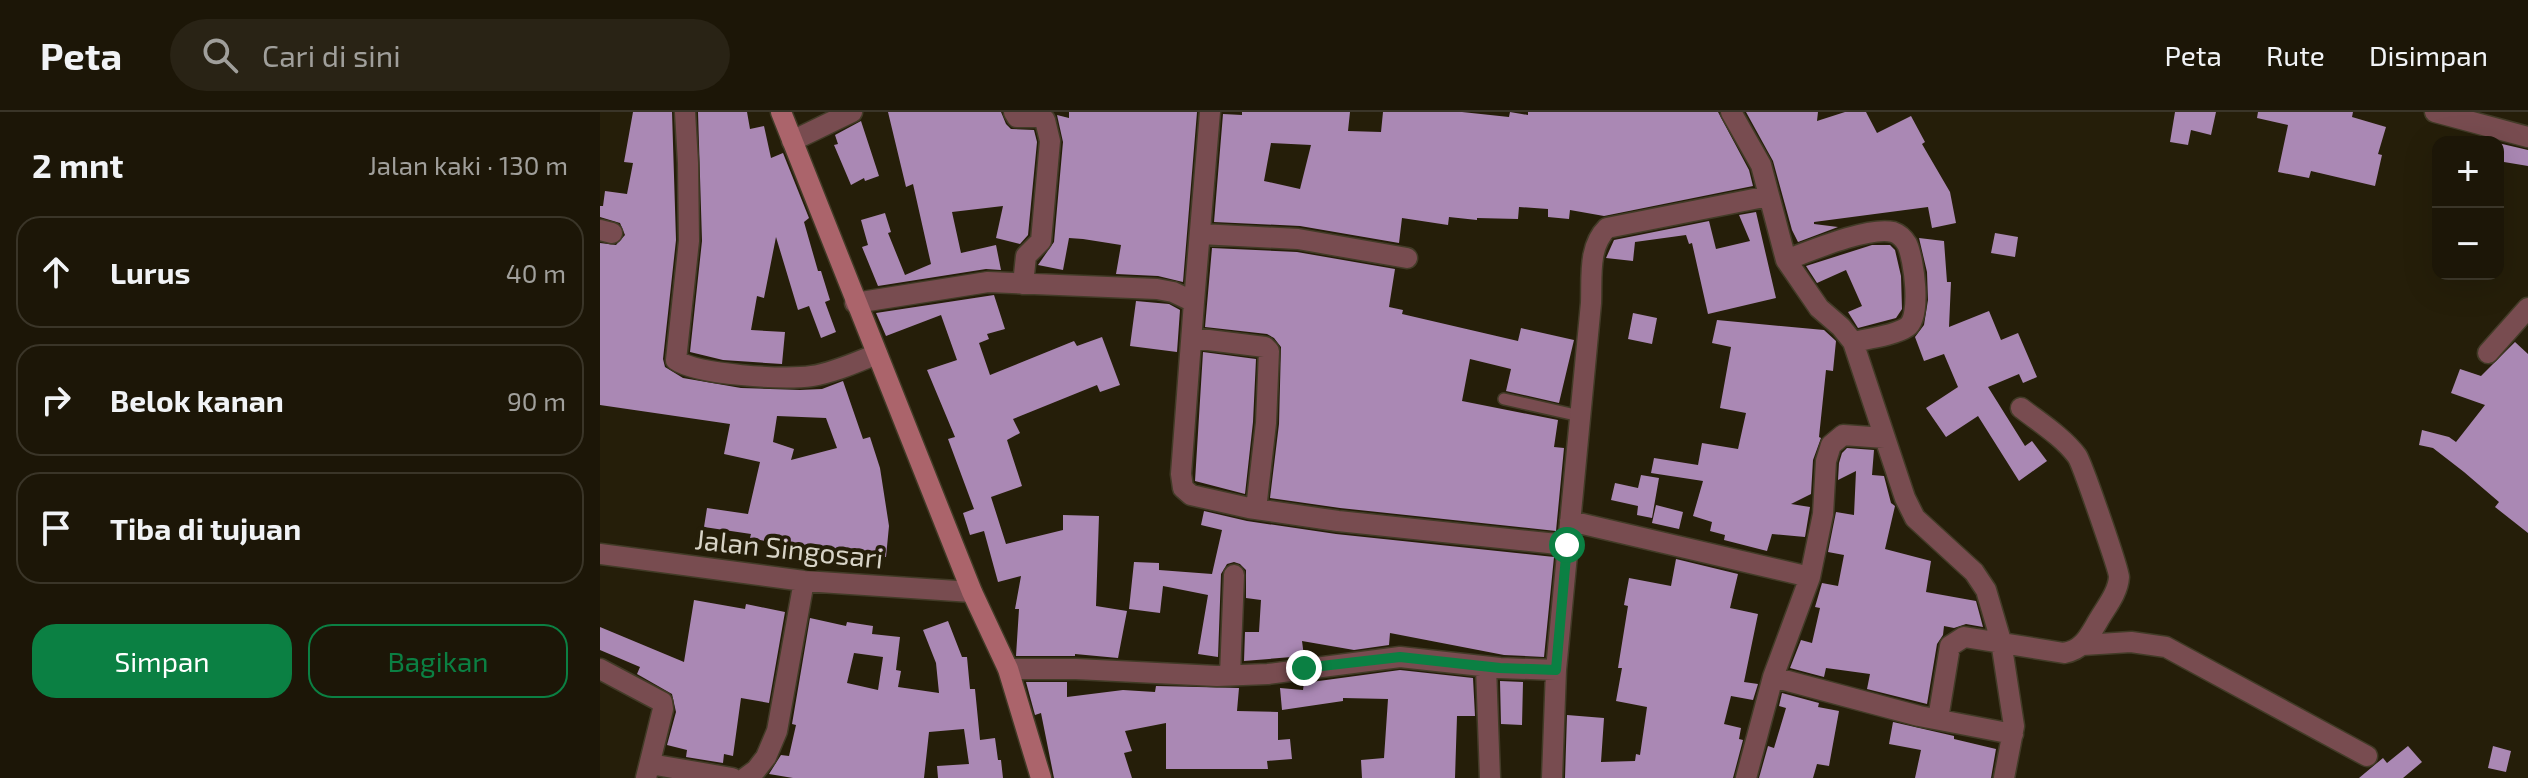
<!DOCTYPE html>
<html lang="id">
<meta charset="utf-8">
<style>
body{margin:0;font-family:"Exo 2",sans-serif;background:#292315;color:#f1f3f6}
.controls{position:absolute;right:24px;top:24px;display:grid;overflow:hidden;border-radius:16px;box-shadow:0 8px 32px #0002}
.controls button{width:72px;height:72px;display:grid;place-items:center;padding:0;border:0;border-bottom:2px solid #3a3528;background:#1c1607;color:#f1f3f6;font:40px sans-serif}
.stop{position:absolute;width:24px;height:24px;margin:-18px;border:6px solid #0b8043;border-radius:50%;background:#fff}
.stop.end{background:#0b8043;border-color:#fff;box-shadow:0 2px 8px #0008}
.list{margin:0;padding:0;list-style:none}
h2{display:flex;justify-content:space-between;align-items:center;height:104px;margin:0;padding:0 32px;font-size:34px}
h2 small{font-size:26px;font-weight:400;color:#a09f9b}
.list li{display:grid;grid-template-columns:52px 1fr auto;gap:24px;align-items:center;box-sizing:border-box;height:112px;margin:0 16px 16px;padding:0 16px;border:2px solid #3a3528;border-radius:24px}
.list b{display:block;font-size:30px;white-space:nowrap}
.list em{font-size:26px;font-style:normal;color:#a09f9b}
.actions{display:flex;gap:16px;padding:24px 32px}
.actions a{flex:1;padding:18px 0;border:2px solid #0b8043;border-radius:24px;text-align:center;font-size:28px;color:#0b8043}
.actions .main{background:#0b8043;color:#fff}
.icon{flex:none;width:44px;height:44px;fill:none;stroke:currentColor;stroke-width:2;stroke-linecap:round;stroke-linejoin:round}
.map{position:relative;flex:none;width:1928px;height:666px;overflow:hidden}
header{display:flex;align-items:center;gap:48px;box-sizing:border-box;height:112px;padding:0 40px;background:#1c1607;border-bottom:2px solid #3a3528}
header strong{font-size:38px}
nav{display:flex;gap:44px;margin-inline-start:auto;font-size:28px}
.search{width:560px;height:72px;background:#292315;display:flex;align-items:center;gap:20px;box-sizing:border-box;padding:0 28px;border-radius:44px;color:#a09f9b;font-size:30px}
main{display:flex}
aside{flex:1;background:#1c1607}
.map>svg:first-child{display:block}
.building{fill:#aa88b4;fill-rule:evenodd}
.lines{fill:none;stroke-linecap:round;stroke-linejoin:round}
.lane-casing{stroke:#423b27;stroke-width:14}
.street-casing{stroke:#423b27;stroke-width:23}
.secondary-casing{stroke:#423b27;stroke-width:23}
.lane{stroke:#784c50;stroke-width:11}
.street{stroke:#784c50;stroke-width:20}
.secondary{stroke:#ab646b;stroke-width:20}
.route{stroke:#0b8043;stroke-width:10}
.labels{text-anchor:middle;stroke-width:8;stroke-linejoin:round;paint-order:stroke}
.street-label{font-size:28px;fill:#d8d4c7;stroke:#251e09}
</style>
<header>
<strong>Peta</strong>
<div class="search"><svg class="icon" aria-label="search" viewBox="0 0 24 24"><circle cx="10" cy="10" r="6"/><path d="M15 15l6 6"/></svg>Cari di sini</div>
<nav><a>Peta</a><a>Rute</a><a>Disimpan</a></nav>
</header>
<main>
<aside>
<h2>2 mnt<small>Jalan kaki · 130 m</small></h2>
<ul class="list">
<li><svg class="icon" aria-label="ahead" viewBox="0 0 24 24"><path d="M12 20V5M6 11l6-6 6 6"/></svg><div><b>Lurus</b></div><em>40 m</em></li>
<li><svg class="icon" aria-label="right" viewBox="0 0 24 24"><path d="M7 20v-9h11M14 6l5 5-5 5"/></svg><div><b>Belok kanan</b></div><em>90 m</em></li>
<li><svg class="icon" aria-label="arrive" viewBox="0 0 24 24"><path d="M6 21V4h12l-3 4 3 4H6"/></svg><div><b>Tiba di tujuan</b></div></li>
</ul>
<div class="actions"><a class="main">Simpan</a><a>Bagikan</a></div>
</aside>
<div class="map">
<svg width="1928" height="666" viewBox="0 0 1928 666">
<rect width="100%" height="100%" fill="#251e09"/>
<path class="building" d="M33,0H72L76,128L63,247L65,255L83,266L141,276L200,278L222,277L243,269L263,327L270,325L280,356L289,414L286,445L237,441L236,443L191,435L190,440L169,437L170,430L150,426L151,422L104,415L107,396L148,402L160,350L124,342L130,312L0,293V131L16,133L25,123L20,111L0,105V94H3L5,79L27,82L33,51L24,50ZM177,304L226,306L237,336L191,348L194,337L173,330Z
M98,0H147L150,17L164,14L171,46L183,41L209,106L204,110L218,159H221L230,188L225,190L236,220L221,226L209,194L198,198L176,125L164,186L157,184L151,218L185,220L182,252L123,248L90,240L102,129Z
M288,0H401L406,12L411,17L434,18L437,30L428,123L420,132L396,126L403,94L352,100L361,141L396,133L401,158L386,157L278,174L262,135L268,133L261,108L285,101L291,120L288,121L305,163L331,152L313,72L306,75Z
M469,0H597L583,170L558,164L516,162L521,133L483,127L469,126L463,158L438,153L454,130L463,30L457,3L469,6Z
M642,0H750L748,19L781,20L783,0H862L909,5L910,0L928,3V0H1118L1149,58L1153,74L1004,104L970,98L969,107L948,105V97L919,95L918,107L877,106V108L849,105L848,113L802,106L799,131L700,114L614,110L623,2L642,3ZM671,31L711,33L700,77L664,69Z
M1146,0H1218L1217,9L1245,0H1266L1277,21L1311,4L1325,30L1322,32L1350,80L1356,111L1332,116L1328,95L1214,110V112L1238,115L1198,130L1192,118L1173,49Z
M1575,0H1616L1611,23L1591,18L1588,33L1570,30Z
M1658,0H1753L1752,5L1786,15L1778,42L1782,43L1775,74L1711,59L1709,66L1678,60L1688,13L1657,6Z
M261,9L279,64L265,69L264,66L251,73L234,33L238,32L235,23Z
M1898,31L1928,38V54L1898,49Z
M1156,100L1176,186L1108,202L1092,131L1089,132L1086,123L1035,130L1033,149L1006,146L1014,128L1109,109L1116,137L1150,129L1139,103Z
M1395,121L1418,125L1415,145L1391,141Z
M1319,126L1344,129L1347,170H1351L1349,215L1389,199L1401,228L1418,221L1437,265L1423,271L1419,262L1388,275L1425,334L1432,329L1447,349L1419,369L1378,304L1346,325L1326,296L1358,275L1344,242L1324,249L1315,225L1324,213L1328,188L1327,160Z
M1272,133H1290L1295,138L1301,164L1302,197L1296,206L1258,216L1248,200L1262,194L1246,158L1217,171L1206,154Z
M612,136L697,140L795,157L789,195L803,198L802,202L918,229L921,216L974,228L959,291L906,279L911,257L870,247L862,289L958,308L954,335L964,336L956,419L740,396L670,386L679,312L681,235L674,226L667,222L605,215Z
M394,183L405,217L387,222L389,227L379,231L390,263L474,229L477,234L502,225L520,273L500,280L497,273L413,307L420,321L407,328L422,374L391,385L406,432L463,418V403L499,404L496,494L527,499L518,546L475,542V544H416L419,497H415L421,464L398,470L384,419L370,423L363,401L374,397L348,327L355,325L327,258L357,248L341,203L286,224L276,201Z
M536,189L569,192L580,198L577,240L530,234Z
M1033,201L1057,206L1052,232L1028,227Z
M1117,208L1224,218L1236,229L1233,259L1226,258L1219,325L1221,326L1213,348L1211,382L1191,392L1210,395L1205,425L1172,422L1167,439L1124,428L1125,423L1110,419L1112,410L1093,404L1103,369L1051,361L1054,346L1098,353L1102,331L1138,337L1146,301L1120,296L1131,235L1112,231Z
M1915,230L1928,242V421L1895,395L1899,390L1864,360L1833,336L1819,333L1822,318L1849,325L1856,330L1885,293L1851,281L1860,257L1881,264Z
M603,240L656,247L653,310L645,382L595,369Z
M1247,336L1274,338L1272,363L1284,364L1291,391L1295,394L1285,437L1331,449L1326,480L1376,489L1383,515L1366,512L1354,516L1344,514L1343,523L1337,532L1327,592L1267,577L1270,562L1226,556L1224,565L1190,556L1201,528L1212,531L1220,496L1215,495L1222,471L1238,474L1244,443L1228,440L1236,400L1254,403L1256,359L1238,368L1239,351L1242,341Z
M1041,363L1059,366L1052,406L1037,403L1038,394L1011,388L1015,371L1038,376Z
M1056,393L1083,400L1079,417L1052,411Z
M604,399L647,409L736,422L954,445L944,545L904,543L790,521L789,533L754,538L702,529L704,544L644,549L645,520H659L661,488L646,486V458L640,452L634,450L627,452L621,462L618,545L598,542L608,483L563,474L560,501L529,497L534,450L559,451V458L612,462L622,418L601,413Z
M1076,447L1138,462L1130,496L1158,502L1144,570L1158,572L1153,588L1131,584L1124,612L1141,616L1139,627L1143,628L1133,666H965L967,603L1004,606L1001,650L1035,649L1036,642L1040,643L1047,595L1016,589L1022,556H1018L1028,494L1024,493L1029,466L1071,474Z
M94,488L145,497L146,492L185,500L169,591L141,586L133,644L124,642L123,651L86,645L87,638L67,633L76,600L72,582L37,562L40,555L0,538V515L84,550Z
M210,506L246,514L247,510L273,514L272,522L300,525L296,558L301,559L298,575L339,581L336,551L323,518L348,509L362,545H367L370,577H375L380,628L395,626L398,648H401L403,666H338L337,654L369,652L364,617L329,620L324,666H193L169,662L181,643L189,644L196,613L192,612ZM254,541L283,545L278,578L247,571Z
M800,558L873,566L875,604H857L855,666H762L761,648L784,646L788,587L743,586V589L682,598L680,576L703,578L704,571Z
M900,569L923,570L922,613L901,612Z
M426,570H467V585L523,578L555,580L556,574L639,576L637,599L678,600V628L690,627L692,647L667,649L668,657H566V611L525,619L532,639L524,641L532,666H454L441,601L435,603Z
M1182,581L1219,591L1218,595L1239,599L1229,654L1217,652L1213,666H1159L1168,634L1174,636L1186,596L1179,594Z
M1293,610L1354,624V627L1396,637L1391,666H1315L1321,638L1289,632Z
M1808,634L1822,650L1803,666H1759L1783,646L1787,651Z
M1893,634L1911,639L1906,660L1888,656Z"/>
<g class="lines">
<g class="lane-casing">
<path id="lane" d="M904,287L980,304"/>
</g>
<g class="street-casing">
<path id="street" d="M85,0L88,51L89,129L76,248C97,263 185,268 212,264C233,261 257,250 277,242
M414,0L417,5H439L445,8L450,29L441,129L426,144L423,172
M1131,0L1161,53L1186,148L1219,196L1241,215L1253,230L1305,386L1315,406L1374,460L1386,478L1401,529L1414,614L1404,666
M1835,0L1928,25
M192,29L252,0
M0,118L12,121
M600,122L698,127L807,146
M1186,148C1210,139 1269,114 1293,120C1299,122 1304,127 1307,132C1314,147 1322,205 1307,215C1296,223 1267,227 1253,230
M594,190L610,0
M255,191L388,170L557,177L573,180L594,190L581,362L583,376L591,383L649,396L738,409L967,433
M592,226L665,235L669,239L666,311L656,397
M1888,241L1928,196
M970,409L1210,465L1223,402L1226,349L1231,333L1243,323L1285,326
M0,442L204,469L372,480
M1483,533L1531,530L1566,535L1767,644
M886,555L890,666
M0,557L62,590L63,597L46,666
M408,557H476L617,564L668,562L800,545L900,556L956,558
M630,563L634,463
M1173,565L1319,604L1413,622
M1338,607L1350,534L1364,525L1464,541C1483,538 1489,524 1498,509C1506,495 1518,481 1519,465C1519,458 1482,351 1477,344C1463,325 1439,310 1421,296
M50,652L132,666
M145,666L156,658L166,645L177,619L204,469
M952,666L956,558L991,191C992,164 988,135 1007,116L1169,84
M1146,666L1173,565L1210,465"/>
</g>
<g class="secondary-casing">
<path id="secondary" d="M181,0L372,480L408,557L441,666"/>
</g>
<use href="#lane" class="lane"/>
<use href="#street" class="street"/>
<use href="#secondary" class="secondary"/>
</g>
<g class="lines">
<path class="route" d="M704,556L800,545L900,556L956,558L967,433"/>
</g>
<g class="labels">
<g class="street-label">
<text transform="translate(189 437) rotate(6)" y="10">Jalan Singosari</text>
</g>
</g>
</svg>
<div class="controls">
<button>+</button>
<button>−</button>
</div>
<div class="stop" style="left:967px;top:433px"></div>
<div class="stop end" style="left:704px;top:556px"></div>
</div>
</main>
